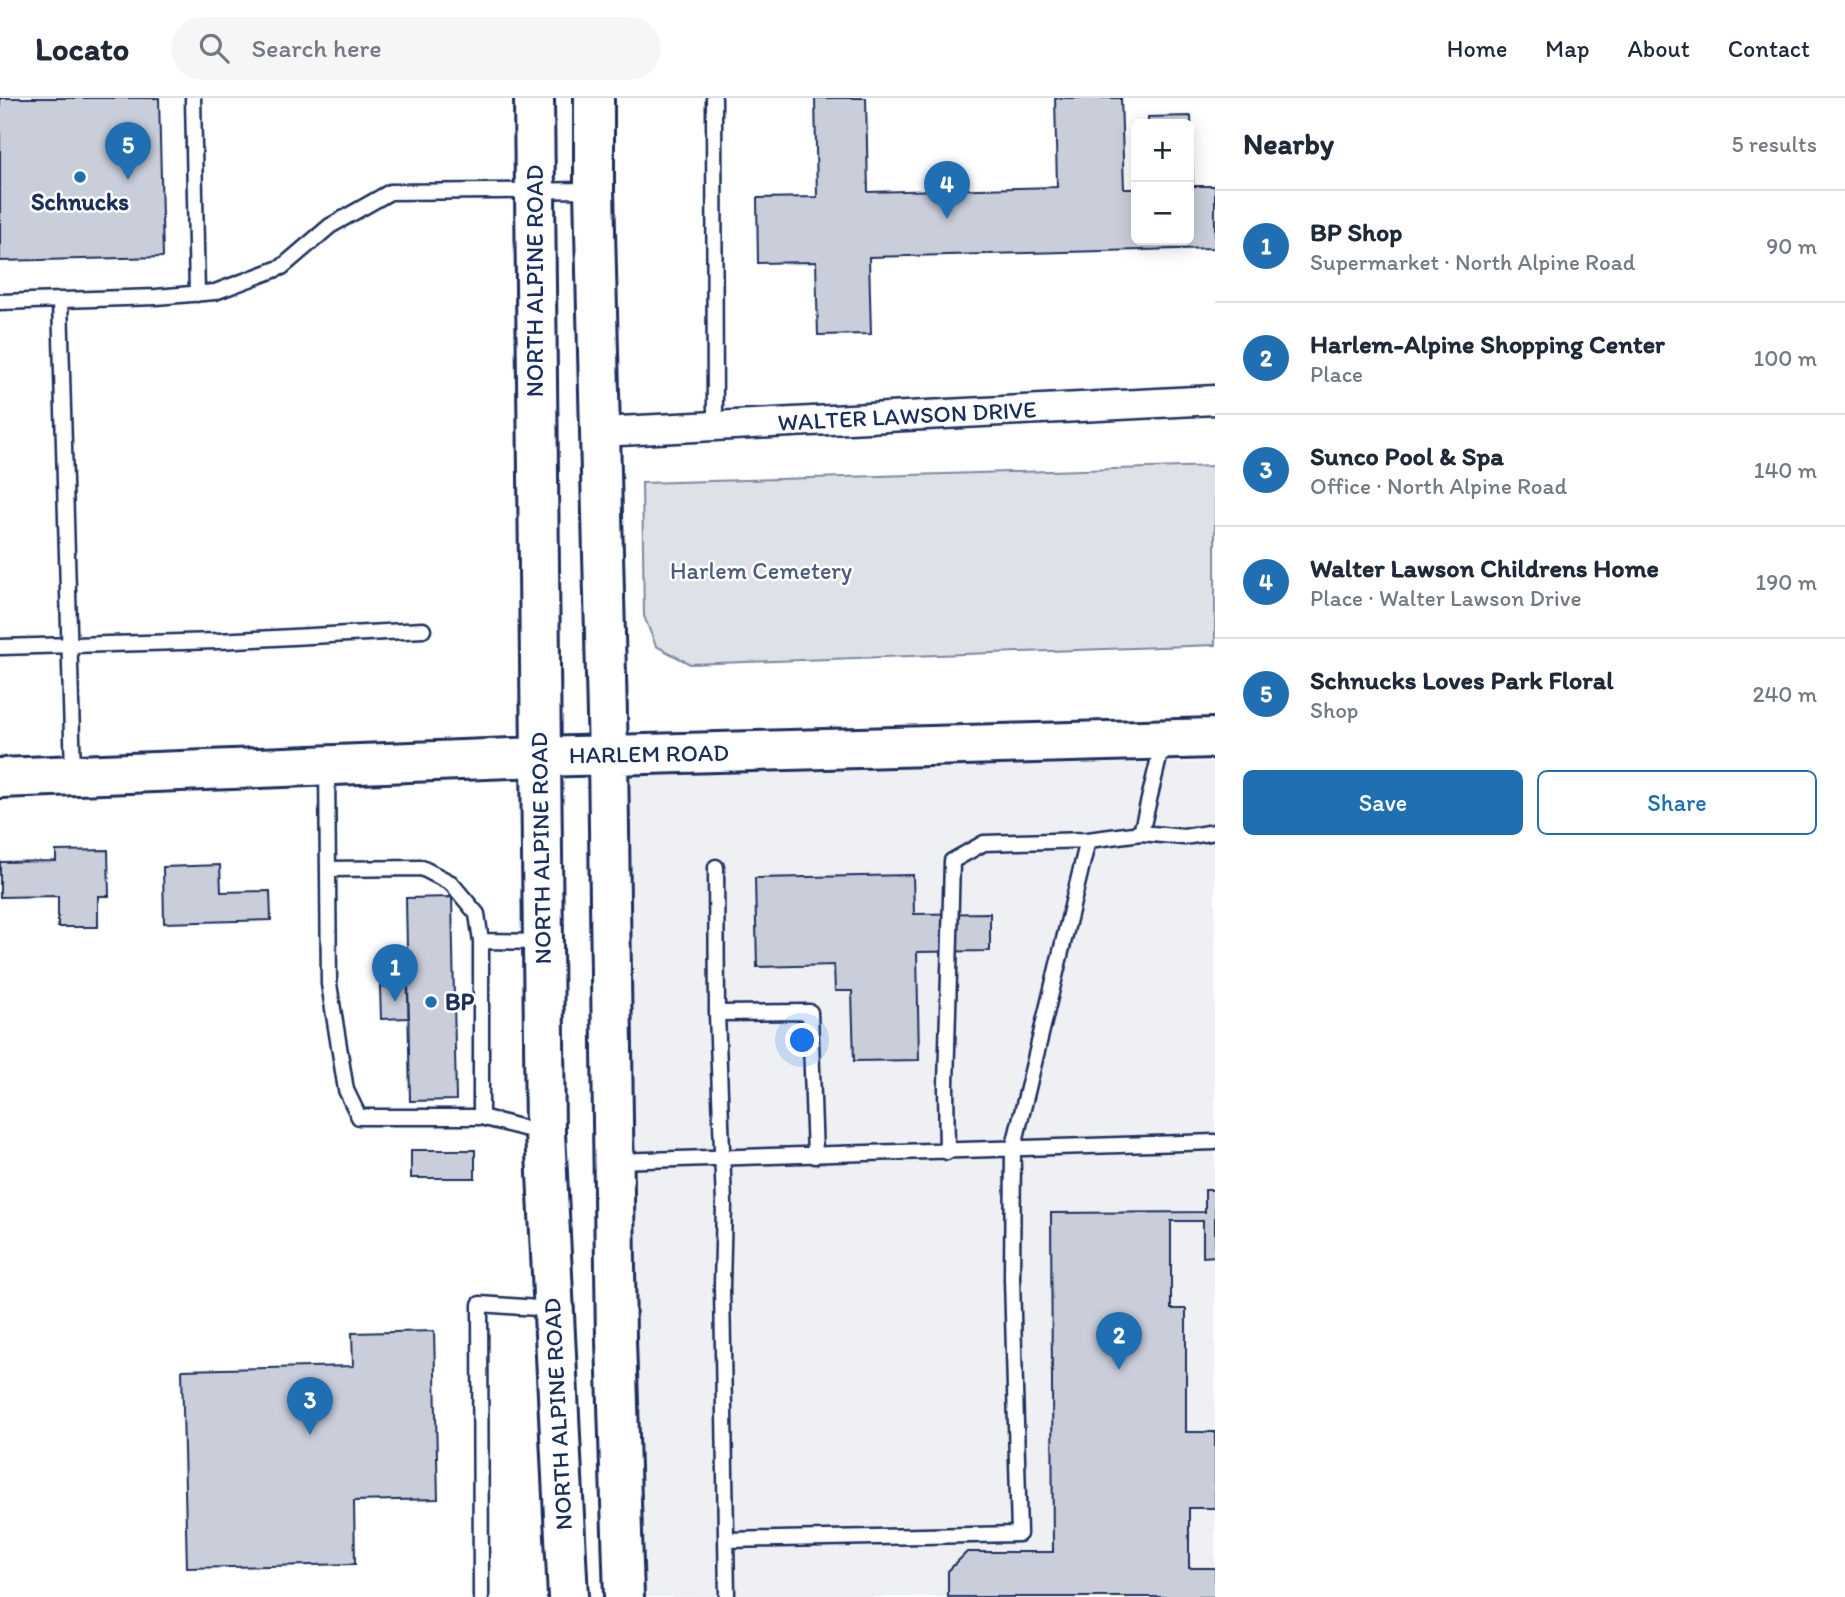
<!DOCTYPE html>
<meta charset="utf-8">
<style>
body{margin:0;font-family:Itim,sans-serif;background:#f6f6f7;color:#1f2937}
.controls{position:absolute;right:21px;top:21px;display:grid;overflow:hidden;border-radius:10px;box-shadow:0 4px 18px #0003}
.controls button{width:63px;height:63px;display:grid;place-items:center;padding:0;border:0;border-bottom:2px solid #e0e1e3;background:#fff;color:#1f2937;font:35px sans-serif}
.you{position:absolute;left:803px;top:943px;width:24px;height:24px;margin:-18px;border:5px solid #fff;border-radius:50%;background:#1a73e8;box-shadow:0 0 0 10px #1a73e833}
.badge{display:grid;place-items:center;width:46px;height:46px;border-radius:50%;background:#1f6fb2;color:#fff;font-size:23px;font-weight:700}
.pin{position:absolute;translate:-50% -58px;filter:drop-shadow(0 2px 4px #0008)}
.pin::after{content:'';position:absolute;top:37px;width:24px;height:21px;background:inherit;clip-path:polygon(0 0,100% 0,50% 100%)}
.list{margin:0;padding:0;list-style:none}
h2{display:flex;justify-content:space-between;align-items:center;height:91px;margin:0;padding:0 28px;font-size:30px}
h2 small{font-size:23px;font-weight:400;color:#747a83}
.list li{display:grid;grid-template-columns:46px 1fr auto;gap:21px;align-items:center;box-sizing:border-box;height:112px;padding:0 28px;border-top:2px solid #e0e1e3}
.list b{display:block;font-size:26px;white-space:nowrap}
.list p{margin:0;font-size:23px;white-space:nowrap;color:#747a83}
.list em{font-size:23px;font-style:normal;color:#747a83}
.actions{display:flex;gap:14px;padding:21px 28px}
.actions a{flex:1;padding:16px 0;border:2px solid #1f6fb2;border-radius:10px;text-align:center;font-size:24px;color:#1f6fb2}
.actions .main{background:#1f6fb2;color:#fff}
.icon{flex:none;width:38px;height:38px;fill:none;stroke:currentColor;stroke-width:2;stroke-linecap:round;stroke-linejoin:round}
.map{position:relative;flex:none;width:1215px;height:1499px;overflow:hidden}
header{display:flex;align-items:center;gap:42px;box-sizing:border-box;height:98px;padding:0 35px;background:#fff;border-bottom:2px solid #e0e1e3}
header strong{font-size:33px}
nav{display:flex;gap:38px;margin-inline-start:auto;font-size:24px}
.search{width:490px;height:63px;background:#f6f6f7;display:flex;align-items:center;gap:18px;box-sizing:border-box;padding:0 24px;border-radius:38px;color:#747a83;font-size:26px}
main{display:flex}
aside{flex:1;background:#fff}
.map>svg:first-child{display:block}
.built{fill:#eff0f4}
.green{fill:#dee1e7;stroke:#7c88a2;stroke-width:2}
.building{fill:#caceda;stroke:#1b2f5e;stroke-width:2}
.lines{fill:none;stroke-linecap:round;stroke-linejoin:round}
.lane-casing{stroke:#1b2f5e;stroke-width:19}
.street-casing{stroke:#1b2f5e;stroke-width:33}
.secondary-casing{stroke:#1b2f5e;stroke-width:44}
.lane{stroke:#fff;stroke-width:14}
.street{stroke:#fff;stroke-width:28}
.secondary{stroke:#fff;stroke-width:38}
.poi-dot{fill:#1f6fb2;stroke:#fff;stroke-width:2.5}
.labels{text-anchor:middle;stroke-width:5;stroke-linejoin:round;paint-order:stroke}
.poi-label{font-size:24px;font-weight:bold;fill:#1b2f5e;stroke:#fff}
.street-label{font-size:24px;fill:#1b2f5e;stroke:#fff}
.park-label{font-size:24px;fill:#4c5c80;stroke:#fff}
</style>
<header>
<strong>Locato</strong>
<div class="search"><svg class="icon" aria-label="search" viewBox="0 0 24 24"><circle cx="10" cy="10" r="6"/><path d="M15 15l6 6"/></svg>Search here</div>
<nav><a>Home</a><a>Map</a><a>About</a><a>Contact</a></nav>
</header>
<main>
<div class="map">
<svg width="1215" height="1499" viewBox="0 0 1215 1499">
<rect width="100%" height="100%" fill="#fff"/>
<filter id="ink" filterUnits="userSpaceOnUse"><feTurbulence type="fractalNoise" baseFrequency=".0143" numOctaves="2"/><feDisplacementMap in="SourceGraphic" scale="14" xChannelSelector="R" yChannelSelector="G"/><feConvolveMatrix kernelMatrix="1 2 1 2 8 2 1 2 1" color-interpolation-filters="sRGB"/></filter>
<g filter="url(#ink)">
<path class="built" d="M1215,664V1499H643L626,1098L629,673Z"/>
<path class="green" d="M1215,368V547L690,566L656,548L644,518L642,385Z"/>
<path class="building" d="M0,0H159L163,159L0,163Z
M815,0H866L868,94L1057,89L1055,0H1121L1124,91H1136V142H1189V26H1148V19L1191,18L1193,88H1215V150L869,159L871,236L818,237L816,164L758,165L757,100L817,99Z
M108,752L109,798H98V829H58V798L0,799V764L56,763V753Z
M220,767L221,794L270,793L271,822L164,825L163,769Z
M913,777L914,816L990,815V853L917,854L919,962L854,963L852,893H835L834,867L757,869L755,780Z
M452,799L456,1002L410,1003L406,800Z
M408,888L409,920L381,921L380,889Z
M411,1052H475V1080H411Z
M1205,1092H1215V1158L1203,1159V1123H1171V1211H1186V1334H1215V1410H1189V1470H1215V1499H948V1473L967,1454H1053L1051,1115L1205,1114Z
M434,1233L438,1401L354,1403L355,1466L187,1470L182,1272L353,1268L352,1235Z"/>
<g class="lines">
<g class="lane-casing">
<path id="lane" d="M193,0L197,196
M714,0L715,327
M60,202L73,676
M0,204L156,199L215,194L282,169L330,128L390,94L593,92
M0,549L218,543L423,532
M327,670L329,886L346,992L359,1019H481L543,1035
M1141,735L1163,643
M716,769L717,915
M328,771L422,770L451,785L477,816L481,843L541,844
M481,843V1019
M947,1054L946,987L952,763L984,745L1088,742
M615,1063L1215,1044
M727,1442L1019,1436L1012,1180L1013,1052L1088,742L1141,735L1184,739L1215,734
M481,1499L480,1206L552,1211
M727,1499L722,1189L724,1106L717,915L810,914L815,1058"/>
</g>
<g class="street-casing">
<path id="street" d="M600,334L1215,302"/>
</g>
<g class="secondary-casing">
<path id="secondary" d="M534,0L545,1035L568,1499
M594,0V92L608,658L616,1242L624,1499
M0,680L539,659L1215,640"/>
</g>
<use href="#lane" class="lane"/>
<use href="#street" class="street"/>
<use href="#secondary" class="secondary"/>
</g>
</g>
<g class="poi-dot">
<circle cx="80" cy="79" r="7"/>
<circle cx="431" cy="904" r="7"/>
</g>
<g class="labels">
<g class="poi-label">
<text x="80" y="112">Schnucks</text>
<text x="445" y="912" text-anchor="start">BP</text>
</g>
<g class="street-label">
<text transform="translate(535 183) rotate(-90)" y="8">NORTH ALPINE ROAD</text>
<text transform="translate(907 318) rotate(-3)" y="8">WALTER LAWSON DRIVE</text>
<text transform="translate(649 656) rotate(-1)" y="8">HARLEM ROAD</text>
<text transform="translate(541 750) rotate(-91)" y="8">NORTH ALPINE ROAD</text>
<text transform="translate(558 1316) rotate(-93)" y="8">NORTH ALPINE ROAD</text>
</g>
<g class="park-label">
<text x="761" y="481">Harlem Cemetery</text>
</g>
</g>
</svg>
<div class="controls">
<button>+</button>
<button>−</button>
</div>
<div class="you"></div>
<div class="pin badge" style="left:395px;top:904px">1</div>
<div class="pin badge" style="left:1119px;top:1272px">2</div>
<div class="pin badge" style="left:310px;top:1337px">3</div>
<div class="pin badge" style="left:947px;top:121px">4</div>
<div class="pin badge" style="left:128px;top:82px">5</div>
</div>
<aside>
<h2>Nearby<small>5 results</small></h2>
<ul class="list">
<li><span class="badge">1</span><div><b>BP Shop</b><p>Supermarket · North Alpine Road</p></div><em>90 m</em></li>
<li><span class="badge">2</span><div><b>Harlem-Alpine Shopping Center</b><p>Place</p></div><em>100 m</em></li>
<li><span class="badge">3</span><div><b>Sunco Pool &amp; Spa</b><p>Office · North Alpine Road</p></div><em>140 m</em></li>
<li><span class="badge">4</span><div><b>Walter Lawson Childrens Home</b><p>Place · Walter Lawson Drive</p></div><em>190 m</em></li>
<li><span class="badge">5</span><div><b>Schnucks Loves Park Floral</b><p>Shop</p></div><em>240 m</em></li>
</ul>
<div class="actions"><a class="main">Save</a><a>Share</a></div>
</aside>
</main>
